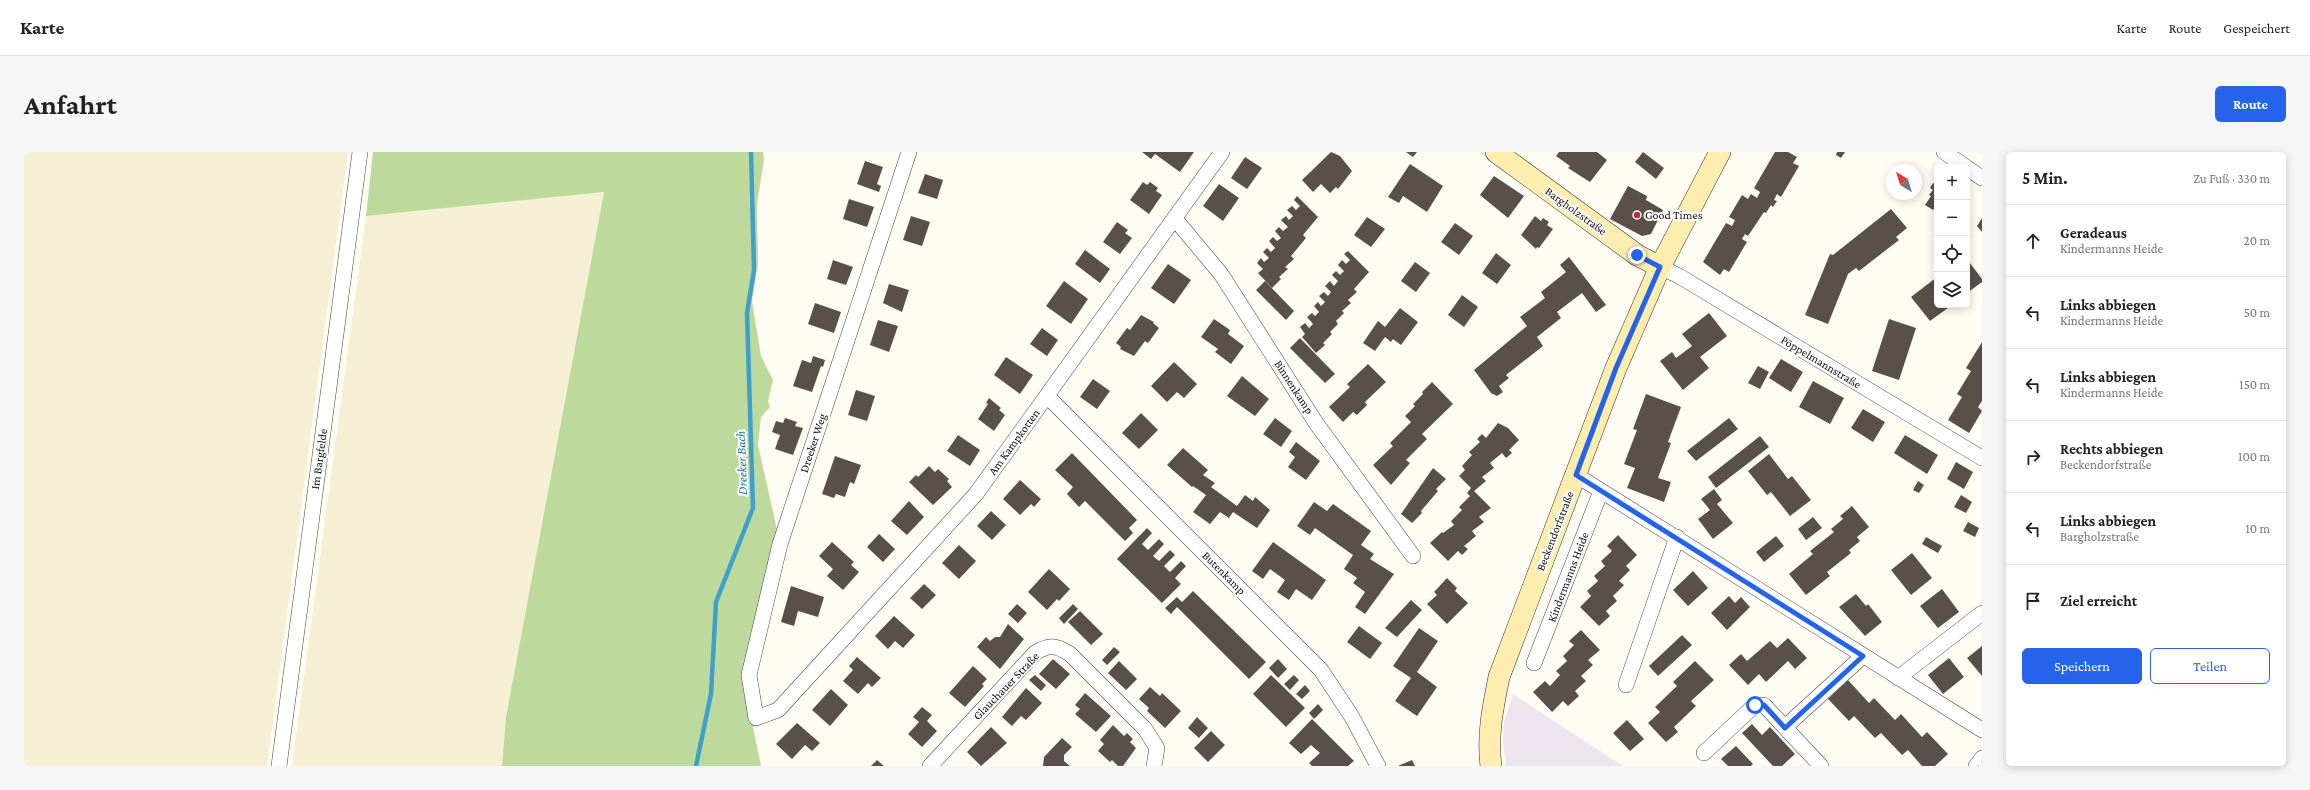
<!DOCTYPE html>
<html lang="de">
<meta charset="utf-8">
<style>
body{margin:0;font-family:"Crimson Pro",serif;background:#f6f6f6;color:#222}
.controls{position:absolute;right:12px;top:12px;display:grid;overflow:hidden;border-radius:6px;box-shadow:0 2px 10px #0003}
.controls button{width:36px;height:36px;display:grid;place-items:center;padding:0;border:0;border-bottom:1px solid #e0e0e0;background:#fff;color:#222;font:20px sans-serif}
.compass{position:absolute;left:1862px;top:12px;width:36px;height:36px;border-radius:50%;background:#fff;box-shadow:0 2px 10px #0003;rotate:322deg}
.stop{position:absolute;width:12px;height:12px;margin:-9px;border:3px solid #2563eb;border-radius:50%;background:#fff}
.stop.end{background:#2563eb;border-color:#fff;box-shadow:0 1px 4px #0008}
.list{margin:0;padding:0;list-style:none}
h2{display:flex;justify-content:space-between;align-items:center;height:52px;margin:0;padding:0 16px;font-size:17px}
h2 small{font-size:13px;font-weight:400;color:#767676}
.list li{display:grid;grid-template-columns:26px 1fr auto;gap:12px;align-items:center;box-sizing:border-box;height:72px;padding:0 16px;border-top:1px solid #e0e0e0}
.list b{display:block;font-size:15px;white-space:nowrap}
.list p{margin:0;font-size:13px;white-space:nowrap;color:#767676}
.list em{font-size:13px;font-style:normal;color:#767676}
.actions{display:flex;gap:8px;padding:12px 16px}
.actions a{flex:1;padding:9px 0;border:1px solid #2563eb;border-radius:6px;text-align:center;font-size:14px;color:#2563eb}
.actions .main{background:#2563eb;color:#fff}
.icon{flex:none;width:22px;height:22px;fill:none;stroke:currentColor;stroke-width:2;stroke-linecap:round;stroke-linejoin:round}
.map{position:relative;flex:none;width:1958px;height:614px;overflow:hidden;border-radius:6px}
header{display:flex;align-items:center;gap:24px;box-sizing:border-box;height:56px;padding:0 20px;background:#fff;border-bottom:1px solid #e0e0e0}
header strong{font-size:19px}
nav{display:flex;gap:22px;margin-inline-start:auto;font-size:14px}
.intro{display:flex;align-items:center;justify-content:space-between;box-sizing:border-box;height:96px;padding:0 24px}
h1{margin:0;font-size:28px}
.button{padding:10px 18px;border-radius:6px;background:#2563eb;color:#fff;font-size:14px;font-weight:700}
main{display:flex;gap:24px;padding:0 24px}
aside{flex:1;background:#fff;border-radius:6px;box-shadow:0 2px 10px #0003}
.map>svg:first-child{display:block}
.industrial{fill:#ece5ee}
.farmland{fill:#f5efd3}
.forest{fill:#bdda9c}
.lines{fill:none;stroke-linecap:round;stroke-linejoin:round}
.stream{stroke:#40a0cc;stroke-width:4.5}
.building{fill:#59504c}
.street-casing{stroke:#434343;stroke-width:16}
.secondary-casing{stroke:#323232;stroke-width:22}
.street{stroke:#fff;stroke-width:15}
.secondary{stroke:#fdeeb0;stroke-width:21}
.route{stroke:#2563eb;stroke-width:5}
.poi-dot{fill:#bf293c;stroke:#fff;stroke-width:1.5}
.labels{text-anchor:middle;stroke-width:4;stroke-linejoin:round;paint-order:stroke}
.street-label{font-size:12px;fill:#101010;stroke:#fff}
.poi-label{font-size:12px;fill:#101010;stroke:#fff;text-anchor:start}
.water-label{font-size:13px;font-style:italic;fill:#1a71a1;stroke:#fff}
</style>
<header>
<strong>Karte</strong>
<nav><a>Karte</a><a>Route</a><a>Gespeichert</a></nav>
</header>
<div class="intro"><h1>Anfahrt</h1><a class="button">Route</a></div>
<main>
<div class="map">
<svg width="1958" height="614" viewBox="0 0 1958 614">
<rect width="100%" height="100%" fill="#fffcf3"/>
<path class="industrial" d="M1489,542L1599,614H1482L1479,591L1480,570Z"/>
<path class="farmland" d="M0,0H324L243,614H0Z
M580,40L482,565L478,614H268L342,64Z"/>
<path class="forest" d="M349,0H739L740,8L733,52L734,112L728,149L737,204L749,228L744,249L746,255L737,265L734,293L754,382L718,521L737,614H478L482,565L580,40L342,64Z"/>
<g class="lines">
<path class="stream" d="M672,614L687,542L692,450L729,356L723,161L730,118L727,0"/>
</g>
<path class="building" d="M1118,0H1170L1156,20L1131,2L1127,7Z
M1307,0L1316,4L1328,19L1314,37L1312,35L1306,41L1297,32L1289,40L1278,28Z
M1382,0H1393L1389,5Z
M1535,0H1573L1583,8L1566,30L1544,16L1546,14L1532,4Z
M1619,0L1640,16L1632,27L1611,10Z
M1751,0H1764L1773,5L1769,11L1775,14L1757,45L1753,42L1750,48L1753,49L1749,55L1747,53L1742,61L1740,60L1724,84L1721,82L1718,87L1723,90L1705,120L1700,117L1696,123L1679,110L1702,71L1708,74L1711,68L1705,65L1718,43L1724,47L1727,42L1733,46L1736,40L1730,36Z
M1813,0H1821L1817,6L1812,3Z
M1221,5L1238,16L1223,37L1207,26Z
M841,9L859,15L853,32L857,34L855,40L833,32Z
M1386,12L1419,34L1403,60L1379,44L1375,51L1364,45Z
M901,22L919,28L913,47L894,41Z
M1470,24L1500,44L1484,66L1456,43Z
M1119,30L1123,33L1126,30L1134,36L1132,39L1138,43L1125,62L1106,48Z
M1909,31L1913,33V52L1909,58L1901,53L1907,44L1905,43L1909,38L1906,36Z
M1195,32L1215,46L1199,69L1179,54Z
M1604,34L1623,44L1622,48L1639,58L1627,82L1618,84L1586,67Z
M1273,44L1294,65L1279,83L1282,86L1267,104L1270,107L1261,115L1264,117L1255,125L1257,127L1248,136L1234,121L1239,117L1233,111L1237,106L1240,110L1245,106L1239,100L1243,96L1247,100L1251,96L1245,89L1249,85L1253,89L1257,86L1251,79L1255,75L1259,79L1264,75L1257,68L1262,64L1265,68L1269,64L1263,58L1268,54L1272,58L1276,54L1270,48Z
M825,47L850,55L843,75L819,67Z
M1867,57L1883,76L1872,85L1875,88L1835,119L1832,116L1824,122L1804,172L1781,163L1806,102L1809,103Z
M887,64L906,70L898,94L879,88Z
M1511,64L1517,69L1519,66L1525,70L1523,73L1529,77L1515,96L1513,95L1512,97L1497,83Z
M1343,65L1361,77L1347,95L1330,83Z
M1958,66V80L1953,74Z
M1093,70L1104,78L1101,81L1108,86L1096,102L1079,90Z
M1431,71L1449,84L1435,103L1417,90Z
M1061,98L1086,117L1076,131L1051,112Z
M1324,99L1345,120L1330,137L1333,140L1324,148L1327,151L1318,159L1320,161L1312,169L1314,172L1306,180L1308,182L1299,191L1301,193L1292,201L1278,185L1281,182L1276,175L1281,171L1285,176L1289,172L1283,165L1288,161L1291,164L1295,160L1290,154L1294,150L1297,154L1301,150L1295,144L1300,140L1304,144L1307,140L1301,134L1306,129L1310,134L1314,129L1308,123L1312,119L1316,123L1320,119L1314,113L1318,108L1322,112L1326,108L1320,102Z
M1472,101L1487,113L1473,132L1458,121Z
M1545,105L1582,153L1572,160L1558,141L1533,160L1537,166L1513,185L1519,194L1482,223L1485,226L1475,234L1479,240L1473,244L1467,241L1450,218L1503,174L1496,165L1521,146L1517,140L1542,120L1536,113Z
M1943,107L1958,127V130L1943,141Z
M809,108L829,115L822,133L803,127Z
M1391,110L1406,121L1392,140L1377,129Z
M1144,112L1167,128L1150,152L1127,136Z
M1913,125V153H1928L1906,169L1887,145Z
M1040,129L1064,147L1047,172L1022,154Z
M1241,129L1270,159L1262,168L1232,138Z
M865,132L885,138L878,160L859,151Z
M1438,143L1454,155L1440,175L1424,163Z
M791,151L817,160L810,181L784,172Z
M1376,156L1394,170L1377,193L1369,187L1367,190L1361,185L1351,199L1339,191L1354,169L1361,175Z
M1685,161L1703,184L1676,205L1685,216L1659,238L1636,209L1648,200L1652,206L1668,194L1658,182Z
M1117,163L1130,170L1129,171L1135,176L1124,191L1121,189L1110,204L1096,197L1097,195L1092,191L1103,176L1106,178Z
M1190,167L1206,178L1204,182L1220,194L1207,212L1191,200L1194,197L1177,185Z
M1865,167L1892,176L1875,228L1848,219Z
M854,168L874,174L865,200L846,193Z
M1018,176L1034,188L1023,204L1006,192Z
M1276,186L1311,222L1301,231L1266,196Z
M1958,190V249L1954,255L1958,259L1945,281L1924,268L1938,245L1933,242L1947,219L1942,216Z
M789,204L801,208L799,215L797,214L788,240L769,234L778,208L787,211Z
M982,205L1009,223L996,242L970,223Z
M1757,207L1779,220L1767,240L1745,226Z
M1150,210L1173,232L1160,246L1153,240L1143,250L1127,234Z
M1344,212L1362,230L1341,250L1343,253L1333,263L1329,260L1319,270L1305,255L1326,235L1323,232Z
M1734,214L1745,220L1736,237L1724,231Z
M1218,224L1245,247L1231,264L1203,244Z
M1069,227L1086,239L1073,257L1056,245Z
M1789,229L1820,246L1806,272L1775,255Z
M1408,230L1429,252L1398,282L1403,287L1382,308L1386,311L1367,333L1349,313L1369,294L1366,291L1387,270L1381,264L1391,254L1389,252L1399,242L1398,240Z
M832,238L851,244L843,269L824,263Z
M1622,242L1657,255L1644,290L1647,291L1634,326L1647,330L1640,350L1603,336L1611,316L1600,312L1613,278L1609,277Z
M965,246L977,256L975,258L981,263L970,279L954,267L964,252L962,251Z
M1839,257L1861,270L1849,290L1827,276Z
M1117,261L1134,278L1115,297L1098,281Z
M761,266L773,270L771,274L779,276L769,303L751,297L756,283L748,280L752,269L759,271Z
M1251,266L1268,279L1257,295L1239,282Z
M1705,266L1714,277L1672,309L1663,299Z
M1474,271L1484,276L1495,288L1485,298L1488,301L1482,306L1478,301L1466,311L1470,316L1458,325L1462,329L1450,339L1467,356L1455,365L1460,370L1448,379L1452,384L1440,394L1444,397L1438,403L1434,399L1424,409L1406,391L1418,380L1419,381L1430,373L1427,369L1438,358L1435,355L1446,344L1443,341L1447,336L1435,324L1441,318L1438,314L1448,303L1445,300L1456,290L1453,287L1458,282L1462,286Z
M934,283L956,298L946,314L923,299Z
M1881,283L1914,303L1903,322L1870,301Z
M1736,284L1745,295L1692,336L1684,325Z
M1272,290L1296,309L1282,328L1264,315L1271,305L1265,300Z
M1159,296L1184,318L1179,323L1191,331L1187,335L1213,354L1221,343L1229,349L1231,345L1246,358L1233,376L1209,360L1205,366L1196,360L1186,372L1169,360L1182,343L1169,334L1168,335L1143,313Z
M1048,301L1113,368L1105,376L1109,381L1101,389L1061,349L1055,355L1043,342L1049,335L1031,318Z
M1745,302L1764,327L1768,324L1787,348L1766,364L1747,340L1743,343L1724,319Z
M811,304L837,313L830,332L826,330L821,345L812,342L810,346L798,342Z
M1932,310L1949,320L1940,337L1923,327Z
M905,314L911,320L914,317L925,327L923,329L928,335L909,353L885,330L892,323L894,325Z
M1409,316L1422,327L1412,337L1414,339L1397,359L1398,361L1388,371L1377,362Z
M996,328L1017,347L1010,355L1007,352L996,363L979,347Z
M1894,329L1900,333L1895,341L1889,338Z
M1690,337L1698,348L1693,352L1709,371L1689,387L1674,367L1686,358L1677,347Z
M1937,343L1948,350L1942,361L1930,355Z
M885,349L900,365L883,383L867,369Z
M1290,350L1303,359L1309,352L1347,379L1337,393L1350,402L1346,407L1370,422L1341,462L1331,455L1341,440L1329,431L1333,426L1320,417L1329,403L1291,376L1286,383L1273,374Z
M1828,354L1845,375L1833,385L1836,389L1825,398L1827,401L1803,420L1806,424L1782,443L1765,422L1789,402L1786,399L1810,380L1807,377L1819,367L1816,364Z
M967,359L982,373L968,388L953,374Z
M1789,365L1798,376L1782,388L1774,377Z
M1944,370L1955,376L1951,385L1939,379Z
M1123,376L1128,381L1118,392L1124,398L1135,387L1140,392L1129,404L1135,409L1146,398L1151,403L1140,414L1146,420L1157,409L1162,414L1151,426L1157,432L1138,451L1093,407Z
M855,382L871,397L859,410L843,395Z
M1594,383L1613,403L1602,414L1606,418L1595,429L1600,433L1589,444L1593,449L1582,459L1586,464L1575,474L1556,455L1567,444L1563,439L1574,429L1570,424L1581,414L1577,409L1588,399L1583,394Z
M1752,384L1760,394L1740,410L1732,400Z
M1902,385L1918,394L1914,401L1898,392Z
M808,390L830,410L827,413L835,420L819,438L803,424L809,417L795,404Z
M1249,390L1302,428L1288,448L1272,437L1265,448L1253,440L1261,428L1246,417L1239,427L1228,419Z
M935,393L952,409L935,427L918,411Z
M1888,401L1908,426L1887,443L1867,418Z
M1025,417L1046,437L1035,449L1033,447L1023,458L1004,440Z
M1669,419L1684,436L1664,454L1649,438Z
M1423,426L1433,436L1431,439L1444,451L1423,472L1403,452L1413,443L1410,440Z
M900,432L912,443L898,457L886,446Z
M767,434L800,445L794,465L774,459L770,474L757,470Z
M1918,437L1935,460L1914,476L1896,454Z
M1169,439L1242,510L1225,527L1153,455L1147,462L1141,456L1153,445L1158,450Z
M1832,442L1842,454L1844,452L1858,470L1841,484L1815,455Z
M1705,444L1711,451L1717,445L1726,455L1703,478L1687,461Z
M1387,448L1398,458L1373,485L1361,476Z
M993,452L1003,461L994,471L984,462Z
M1049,452L1054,457L1040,472L1035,466Z
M1056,459L1079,482L1067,493L1044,470Z
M870,464L891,483L879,496L871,489L864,497L851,484Z
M984,472L1000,487L976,517L953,495L962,485L966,489L971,485H976Z
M1335,474L1358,491L1346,507L1323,490Z
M1395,476L1414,489L1393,520L1413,535L1393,564L1371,549L1387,526L1369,514Z
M1557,478L1576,498L1564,508L1569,513L1557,524L1562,529L1551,539L1555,544L1544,554L1539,549L1528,560L1509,540L1521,529L1526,534L1536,523L1532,519L1543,509L1539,504L1550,493L1545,489Z
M1658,483L1668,493L1634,524L1625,514Z
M1764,486L1783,506L1771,517L1764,509L1742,530L1735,522L1724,533L1705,513L1717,502L1723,509L1746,489L1753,496Z
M1958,494V524L1943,506Z
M1090,495L1096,500L1083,513L1078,508Z
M833,505L857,526L848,535L844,531L834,542L819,529L829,518L825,514Z
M1925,506L1940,525L1919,542L1904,523Z
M1029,507L1046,522L1032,537L1015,522Z
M1254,507L1263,517L1254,526L1245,516Z
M1095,509L1113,527L1102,538L1084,521Z
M1671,509L1690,528L1667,549L1672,554L1650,575L1654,580L1642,590L1624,571L1636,560L1631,555L1653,534L1649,530Z
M949,514L963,527L958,532L960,534L941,555L925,541Z
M1011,523L1022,533L1017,539L1005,528Z
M1247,523L1281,556L1262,575L1229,542Z
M1270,523L1275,528L1266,538L1260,532Z
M1824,528L1845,551L1850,546L1871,568L1877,562L1898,585L1903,580L1924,602L1911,614H1898L1884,598L1878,603L1857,581L1851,586L1830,564L1825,569L1804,547Z
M1281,533L1286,539L1278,547L1272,542Z
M1126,535L1136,544L1138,541L1157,559L1141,576L1123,559L1125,556L1115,547Z
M1002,536L1018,551L1002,568L997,564L988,574L978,565Z
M807,537L824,553L806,574L788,558Z
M1061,541L1087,564L1072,580L1051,562L1056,557L1051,553Z
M1294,552L1299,558L1290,567L1285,561Z
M898,555L908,563L903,569L913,579L898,595L884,582L895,570L889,565Z
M1173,565L1184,576L1175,586L1164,576Z
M1288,567L1330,609L1324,614H1288L1285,611L1296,601L1287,593L1277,602L1265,591Z
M1603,568L1620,587L1606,599L1589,581Z
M773,571L796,591L788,599L781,593L768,607L752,592Z
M1728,572L1738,583L1746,575L1771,602L1758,614H1749L1718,581Z
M1089,573L1100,584L1103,581L1109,587L1106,590L1112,596L1099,614H1094L1088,608L1086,610L1074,599L1080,592L1076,588Z
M967,575L983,591L957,614L943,600Z
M1187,579L1201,593L1184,610L1170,596Z
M1038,586L1048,595L1040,603V609L1046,614H1019L1020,605Z
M1712,594L1729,612L1727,614H1704L1697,607Z
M853,608L860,614H847Z
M1388,608L1391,614H1374Z"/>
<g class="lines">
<g class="street-casing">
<path id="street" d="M885,0L756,392L725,523L732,566L754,558L952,342L1198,0
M1920,0L1942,15
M1943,16L1958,26
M1151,67L1197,122L1292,271L1389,404
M1636,115L1655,124L1958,306
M1024,245L1297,518L1328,565L1354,614
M1552,323L1958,578
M1510,511L1577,339
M1874,526L1958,461
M1602,533L1653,385
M1761,575L1839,504
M1680,601L1731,553H1740L1797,614
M255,614L336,0
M906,614L1011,501C1025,492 1032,493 1046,502L1121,577L1133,596L1130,614
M1952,614L1958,606"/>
</g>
<g class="secondary-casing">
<path id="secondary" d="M1472,0L1613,103L1636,115
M1467,614C1463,583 1469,555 1475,525L1592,216L1636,115L1696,0"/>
</g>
<use href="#street" class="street"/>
<use href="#secondary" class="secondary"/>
</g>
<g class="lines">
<path class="route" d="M1613,103L1636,115L1592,216L1552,323L1839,504L1761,576L1740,553H1731"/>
</g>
<circle class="poi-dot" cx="1613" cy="63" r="4"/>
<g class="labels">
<g class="street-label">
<text transform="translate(1552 59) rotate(36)" y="4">Bargholzstraße</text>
<text transform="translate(1797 210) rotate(31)" y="4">Pöppelmannstraße</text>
<text transform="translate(1270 235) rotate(57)" y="4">Binnenkamp</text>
<text transform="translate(990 290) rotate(-54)" y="4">Am Kampkotten</text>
<text transform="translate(789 291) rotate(-72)" y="4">Dreeker Weg</text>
<text transform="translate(295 307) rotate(-82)" y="4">Im Bargfelde</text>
<text transform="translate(1531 379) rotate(-69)" y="4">Beckendorfstraße</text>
<text transform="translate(1200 421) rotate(45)" y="4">Butenkamp</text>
<text transform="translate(1544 425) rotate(-69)" y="4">Kindermanns Heide</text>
<text transform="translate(982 534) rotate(-46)" y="4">Glauchauer Straße</text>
</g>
<g class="poi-label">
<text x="1621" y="67">Good Times</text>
</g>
<g class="water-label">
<text transform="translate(717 311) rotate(-92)" y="5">Dreeker Bach</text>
</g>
</g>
</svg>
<div class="controls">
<button>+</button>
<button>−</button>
<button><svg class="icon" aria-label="locate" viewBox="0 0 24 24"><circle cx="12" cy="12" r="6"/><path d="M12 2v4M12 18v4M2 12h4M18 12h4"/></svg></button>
<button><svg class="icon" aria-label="layers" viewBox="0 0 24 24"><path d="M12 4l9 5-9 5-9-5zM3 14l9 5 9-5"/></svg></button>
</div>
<svg class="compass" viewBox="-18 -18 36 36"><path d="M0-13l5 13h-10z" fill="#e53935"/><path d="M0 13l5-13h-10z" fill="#767676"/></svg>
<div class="stop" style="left:1731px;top:553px"></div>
<div class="stop end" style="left:1613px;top:103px"></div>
</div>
<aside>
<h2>5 Min.<small>Zu Fuß · 330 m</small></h2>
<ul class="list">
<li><svg class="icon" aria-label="ahead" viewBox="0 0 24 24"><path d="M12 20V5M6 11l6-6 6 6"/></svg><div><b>Geradeaus</b><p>Kindermanns Heide</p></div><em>20 m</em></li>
<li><svg class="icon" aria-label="left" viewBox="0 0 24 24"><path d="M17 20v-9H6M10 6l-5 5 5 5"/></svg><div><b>Links abbiegen</b><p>Kindermanns Heide</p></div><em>50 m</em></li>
<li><svg class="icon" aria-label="left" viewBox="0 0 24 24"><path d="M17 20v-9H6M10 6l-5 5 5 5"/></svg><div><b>Links abbiegen</b><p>Kindermanns Heide</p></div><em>150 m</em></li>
<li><svg class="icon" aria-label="right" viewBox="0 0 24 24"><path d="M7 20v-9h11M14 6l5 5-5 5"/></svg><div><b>Rechts abbiegen</b><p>Beckendorfstraße</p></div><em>100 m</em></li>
<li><svg class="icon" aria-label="left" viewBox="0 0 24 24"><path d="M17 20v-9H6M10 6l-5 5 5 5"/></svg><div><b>Links abbiegen</b><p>Bargholzstraße</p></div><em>10 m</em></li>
<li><svg class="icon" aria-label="arrive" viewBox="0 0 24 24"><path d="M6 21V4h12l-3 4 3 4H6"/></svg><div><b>Ziel erreicht</b></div></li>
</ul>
<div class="actions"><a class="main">Speichern</a><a>Teilen</a></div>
</aside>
</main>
